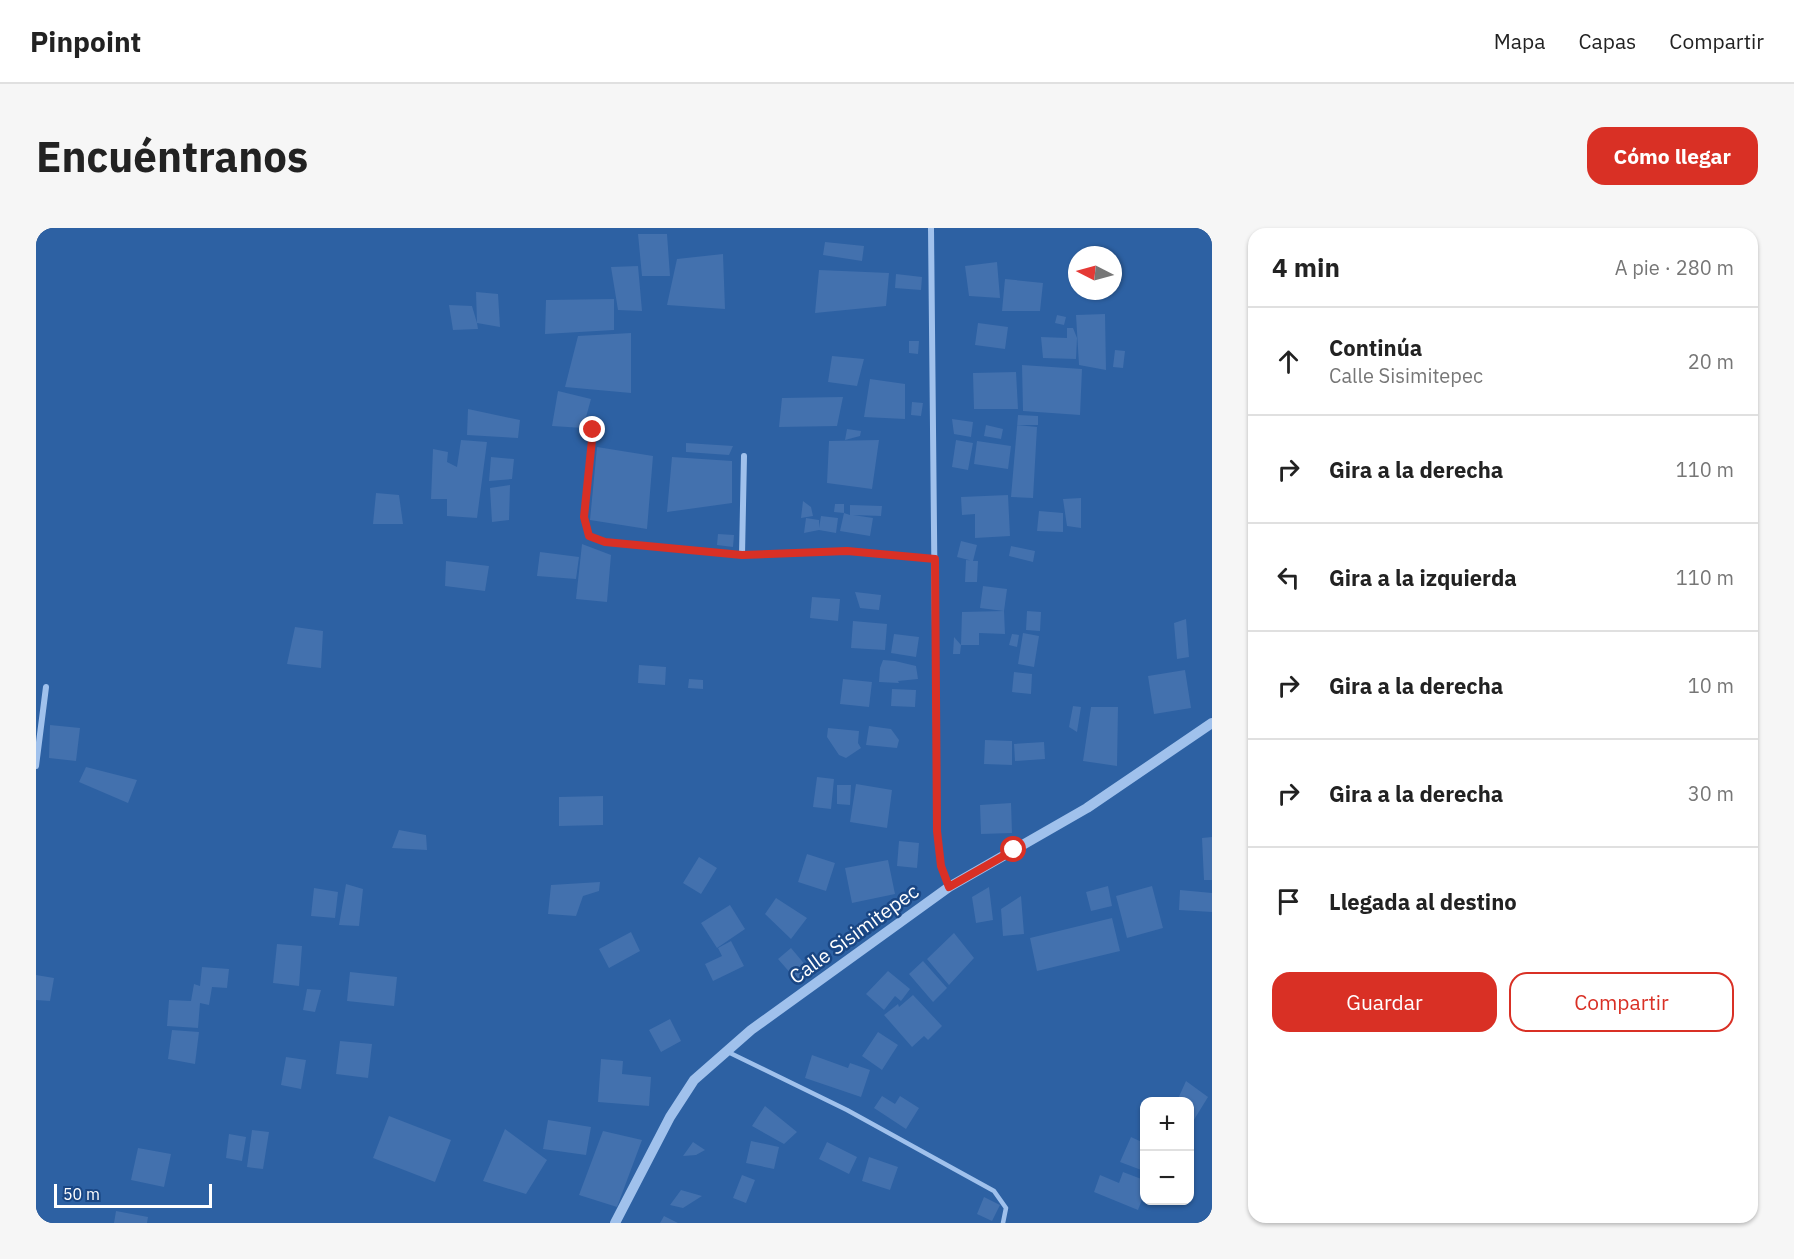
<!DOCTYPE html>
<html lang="es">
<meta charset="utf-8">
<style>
body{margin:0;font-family:"IBM Plex Sans",sans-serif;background:#f6f6f6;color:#222}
.controls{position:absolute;right:18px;bottom:18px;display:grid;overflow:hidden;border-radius:12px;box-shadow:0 2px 4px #0004}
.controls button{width:54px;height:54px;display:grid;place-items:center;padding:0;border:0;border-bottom:2px solid #e0e0e0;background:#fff;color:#222;font:30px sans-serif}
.compass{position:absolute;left:1032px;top:18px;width:54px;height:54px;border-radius:50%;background:#fff;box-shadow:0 2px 4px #0004;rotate:276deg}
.scale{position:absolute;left:18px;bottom:15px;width:158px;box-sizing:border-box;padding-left:6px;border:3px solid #fff;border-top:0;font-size:16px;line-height:21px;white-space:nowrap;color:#fff;-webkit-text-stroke:4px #1a4785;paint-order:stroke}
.stop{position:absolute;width:18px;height:18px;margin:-14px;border:4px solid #d93025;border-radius:50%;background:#fff}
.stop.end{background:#d93025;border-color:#fff;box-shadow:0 2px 6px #0008}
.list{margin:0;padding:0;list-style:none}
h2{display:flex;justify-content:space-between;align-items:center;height:78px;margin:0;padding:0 24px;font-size:26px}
h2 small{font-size:20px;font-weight:400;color:#767676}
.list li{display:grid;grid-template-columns:39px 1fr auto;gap:18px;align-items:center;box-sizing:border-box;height:108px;padding:0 24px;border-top:2px solid #e0e0e0}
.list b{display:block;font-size:22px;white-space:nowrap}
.list p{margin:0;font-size:20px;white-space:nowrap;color:#767676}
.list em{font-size:20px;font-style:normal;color:#767676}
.actions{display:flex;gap:12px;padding:18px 24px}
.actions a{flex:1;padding:14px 0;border:2px solid #d93025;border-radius:18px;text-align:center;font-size:21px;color:#d93025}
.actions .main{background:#d93025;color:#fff}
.icon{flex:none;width:33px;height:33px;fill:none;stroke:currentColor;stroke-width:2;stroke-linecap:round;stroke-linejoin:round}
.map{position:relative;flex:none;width:1176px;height:995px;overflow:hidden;border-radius:18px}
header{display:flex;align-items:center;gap:36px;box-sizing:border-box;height:84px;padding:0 30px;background:#fff;border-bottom:2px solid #e0e0e0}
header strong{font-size:28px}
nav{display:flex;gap:33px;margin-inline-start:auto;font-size:21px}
.intro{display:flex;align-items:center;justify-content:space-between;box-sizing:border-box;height:144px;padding:0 36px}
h1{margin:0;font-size:42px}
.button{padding:15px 27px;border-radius:18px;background:#d93025;color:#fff;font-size:21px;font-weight:700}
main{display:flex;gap:36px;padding:0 36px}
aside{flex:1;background:#fff;border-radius:18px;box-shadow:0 2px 4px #0004}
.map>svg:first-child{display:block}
.green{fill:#2d61a3;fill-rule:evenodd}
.building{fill:#4371ae}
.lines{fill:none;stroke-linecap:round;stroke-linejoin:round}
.service{stroke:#a0c1ec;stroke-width:4.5}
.minor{stroke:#a0c1ec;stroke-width:6}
.tertiary{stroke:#a0c1ec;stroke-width:10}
.route{stroke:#d93025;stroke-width:8}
.labels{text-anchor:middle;stroke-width:5;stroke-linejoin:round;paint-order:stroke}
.street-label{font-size:20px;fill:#fff;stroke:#1a4785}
</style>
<header>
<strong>Pinpoint</strong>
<nav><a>Mapa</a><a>Capas</a><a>Compartir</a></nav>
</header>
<div class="intro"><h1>Encuéntranos</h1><a class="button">Cómo llegar</a></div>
<main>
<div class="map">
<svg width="1176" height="995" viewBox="0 0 1176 995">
<rect width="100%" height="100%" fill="#1a4785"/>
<path class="green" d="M0,0H1176V995H0ZM1041,27H1077V63H1041ZM1108,874H1154V972H1108Z"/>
<path class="building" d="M602,6H631L634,48H606Z
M789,14L828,18L826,33L787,27Z
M687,26L689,81L631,77L641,31Z
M961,34L964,70L933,68L929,38Z
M602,38L606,83L582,82L575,39Z
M783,42L853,45L850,78L779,85Z
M860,46L886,49L885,62L859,60Z
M969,51L1007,55L1004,83H966Z
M440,64L462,66L464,99L441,95L442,101L417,102L413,77L436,78L441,95Z
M578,71V102L509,106L510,72Z
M1069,86L1070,142L1043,137L1040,87Z
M1021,87L1030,89L1028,97L1019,95Z
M942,95L972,99L969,121L939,117Z
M1031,100H1037L1041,110L1040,131L1007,130L1005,109L1031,110Z
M595,105V165L529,159L542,108Z
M873,113H883L882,126L873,125Z
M1079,122L1089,123L1087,140L1077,139Z
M796,128L828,131L821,158L792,154Z
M986,137L1046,141L1044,187L987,183Z
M980,144L982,181H938L937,145Z
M834,151L869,156V191L828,189Z
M522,163L555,171L547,200L516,198Z
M807,169L801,198L743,199L746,170Z
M876,174L887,175L885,188L875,187Z
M432,181L484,192L482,210L431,207Z
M982,187L1002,188V197H981L1001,199L997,270L975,269Z
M916,191L937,194L935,209L918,206Z
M950,197L967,201L965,211L948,208Z
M811,201L825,203L824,208L809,212Z
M425,212L451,214L441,290L411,288V271H395L397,221L412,224L411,234L421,239Z
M843,212L836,261L791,255L793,213Z
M920,212L937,215L932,242L916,239Z
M941,213L975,218L972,241L938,236Z
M650,215L697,218L693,227L650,224Z
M561,219L617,228L611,301L554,292Z
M455,229L478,231L476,251L453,253Z
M636,229L696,233V275L631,284Z
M474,257L473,292L456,294L454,260Z
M340,265L363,267L367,296H337Z
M972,267L974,308L939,310V286L926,287L925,269Z
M1045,270V300L1031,298L1027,271Z
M767,273L775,279L777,288L765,290Z
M799,276H808V285L798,284Z
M814,277L846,278L845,288L817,287L837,290L834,308L804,303L808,285L814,287Z
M1003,283L1027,285V304L1001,303Z
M785,288L802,290L800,305L783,302L768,305L770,290L783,292V300Z
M682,306L698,307L697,319L681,317Z
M925,313L941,317L937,333L921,329Z
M546,316L575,327L571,374L540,371Z
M975,318L999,323L997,334L973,328Z
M504,324L543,329L540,351L501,348Z
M930,332L942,333L941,354H929Z
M410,333L453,338L449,363L409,358Z
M947,358L971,361L968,383L969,406L943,405V417H925L926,384L968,383L944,380Z
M819,364L845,367L843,382L824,380Z
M776,369L804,371L802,393L774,390Z
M991,383L1005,384L1004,403L990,402Z
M1150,391L1153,429L1141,431L1138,395Z
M817,393L851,396L849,422L815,420Z
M259,399L287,403L285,440L251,436Z
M987,405L1003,408L998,439L982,436Z
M858,406L883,409L880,429L855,425Z
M976,406L983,407L981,419L973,417Z
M918,409L925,417L924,426H917Z
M847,432L859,433L858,441L859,433L880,438L882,451L862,453L863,455L843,454L844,440Z
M603,437L630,439L629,457L602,455Z
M1149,442L1155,480L1118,486L1112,448Z
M978,444L996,446L995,466L976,464Z
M653,451L667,452V461L652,460Z
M807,451L836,454L833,479L804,476Z
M856,461L880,462L879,479L855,478Z
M1037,478L1045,479L1041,504L1033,499Z
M1055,479H1082L1081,538L1047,533Z
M14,497L44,500L40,533L13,530Z
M833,498L855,501L863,512L861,520L830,517Z
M792,500L823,503L822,515L825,520L810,530L803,527L791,509Z
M949,512L976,513V537L948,536Z
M1008,514L1009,531L979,533L978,516Z
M50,539L101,552L92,575L43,554Z
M781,549L798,551L795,581L777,579Z
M820,556L856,562L851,600L814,594Z
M801,557H815L814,577L801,576Z
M567,568V597L523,598V569Z
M975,575L976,605L945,606L944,577Z
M363,602L390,607L391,622L356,620Z
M1176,609V652H1168L1166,610Z
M863,613L883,615L881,640L861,638Z
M771,626L799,635L790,663L762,654Z
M663,629L681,640L665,666L647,655Z
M852,632L859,666L816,675L809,640Z
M564,654L563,663L547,668L540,688L512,686L515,657Z
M310,656L327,661L323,698L303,697Z
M1072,658L1076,678L1055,683L1050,664Z
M1116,658L1127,700L1091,710L1080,668Z
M953,659L957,692L940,695L936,669Z
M278,660L302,664L299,690L275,688Z
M1144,662L1176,665V684L1143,682Z
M985,668L988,706L967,708L965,681Z
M740,670L771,690L755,711L729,686Z
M694,677L709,701L681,720L665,695Z
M1076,690L1084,723L1001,743L994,710Z
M595,704L604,723L573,740L563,721Z
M918,705L938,730L913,757L891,731Z
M695,713L708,738L677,753L669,736L686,728L682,720Z
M241,716L266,718L263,758L237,755Z
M755,720L776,745L764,756L742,731Z
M887,733L911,760L897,774L873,746Z
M166,739L193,741L191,760L176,759L173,777L164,775L162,800L131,798L133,772L155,773L158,756L164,758Z
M852,743L874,761L865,773L859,768L848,782L830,766Z
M314,744L361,749L358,778L311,773Z
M0,747L18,750L14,773L0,772Z
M271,761L285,762L279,784L267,782Z
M877,767L906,798L892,812L888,808L876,819L848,787L862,776L863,779Z
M634,791L645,813L625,824L613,802Z
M136,802L163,804L159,836L132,831Z
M842,804L862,817L846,842L826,828Z
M304,813L336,816L332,850L300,846Z
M776,827L812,840L814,835L834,842L825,869L769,850Z
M250,829L270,832L265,861L245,857Z
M565,831L587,833L586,846L615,849L613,878L562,874Z
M1150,853L1172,869L1156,895L1154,894V873H1141Z
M846,868L859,876L864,868L883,880L870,901L838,880Z
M729,878L761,904L748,916L716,898Z
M353,888L415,912L399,954L337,930Z
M512,892L555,899L550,927L507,921Z
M469,901L511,932L490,966L447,953Z
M216,902L233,904L227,941L211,939Z
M567,903L606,912L581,979L543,967Z
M193,906L210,909L206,933L190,930Z
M1095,909L1108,915V943L1084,934Z
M715,913L743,919L738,941L710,935Z
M657,914L669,922L660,927L647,928Z
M791,914L821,929L813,946L783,931Z
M102,920L135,926L128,959L95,952Z
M833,929L862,939L854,962L826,953Z
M1087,944L1108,952V966L1102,982L1058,964L1064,947L1083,955Z
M706,947L719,952L710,975L697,970Z
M645,962L666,968L647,980L634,977Z
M948,969L964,977L956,993L941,986Z
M80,983L112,989L111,995H78Z
M628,988L642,995H624Z"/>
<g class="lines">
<path class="service" d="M692,824L811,882L958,963L970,980L967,995"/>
<path class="minor" d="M895,0L901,603L905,638L913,659
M557,202L548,289L553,308L569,314L706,327L811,323L899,331
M706,327L708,228
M0,538L10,459"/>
<path class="tertiary" d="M579,995L634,889L658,852L715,802L913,659L1051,580L1176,495"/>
</g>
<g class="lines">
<path class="route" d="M557,202L548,289L553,308L569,314L706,327L811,323L899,331L901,603L905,638L913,659L978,622"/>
</g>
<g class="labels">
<g class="street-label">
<text transform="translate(818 706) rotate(-36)" y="7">Calle Sisimitepec</text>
</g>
</g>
</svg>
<div class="controls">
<button>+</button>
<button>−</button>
</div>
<svg class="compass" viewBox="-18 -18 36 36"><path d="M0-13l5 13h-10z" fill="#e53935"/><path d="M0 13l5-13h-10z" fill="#767676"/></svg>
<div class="scale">50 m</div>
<div class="stop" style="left:978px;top:622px"></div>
<div class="stop end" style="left:557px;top:202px"></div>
</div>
<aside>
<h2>4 min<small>A pie · 280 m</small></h2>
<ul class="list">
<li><svg class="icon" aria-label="ahead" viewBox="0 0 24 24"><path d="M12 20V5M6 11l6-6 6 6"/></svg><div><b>Continúa</b><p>Calle Sisimitepec</p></div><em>20 m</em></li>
<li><svg class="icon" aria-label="right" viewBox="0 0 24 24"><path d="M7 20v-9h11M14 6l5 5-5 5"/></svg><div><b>Gira a la derecha</b></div><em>110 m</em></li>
<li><svg class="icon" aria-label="left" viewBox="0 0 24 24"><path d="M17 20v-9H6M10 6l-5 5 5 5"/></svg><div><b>Gira a la izquierda</b></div><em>110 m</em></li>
<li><svg class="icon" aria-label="right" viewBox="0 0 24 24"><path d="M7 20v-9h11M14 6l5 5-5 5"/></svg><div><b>Gira a la derecha</b></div><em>10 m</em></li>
<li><svg class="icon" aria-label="right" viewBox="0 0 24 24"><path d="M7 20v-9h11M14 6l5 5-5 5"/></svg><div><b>Gira a la derecha</b></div><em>30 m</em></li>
<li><svg class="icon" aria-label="arrive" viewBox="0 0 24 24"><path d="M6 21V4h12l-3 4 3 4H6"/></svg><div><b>Llegada al destino</b></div></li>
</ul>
<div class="actions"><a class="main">Guardar</a><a>Compartir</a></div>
</aside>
</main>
